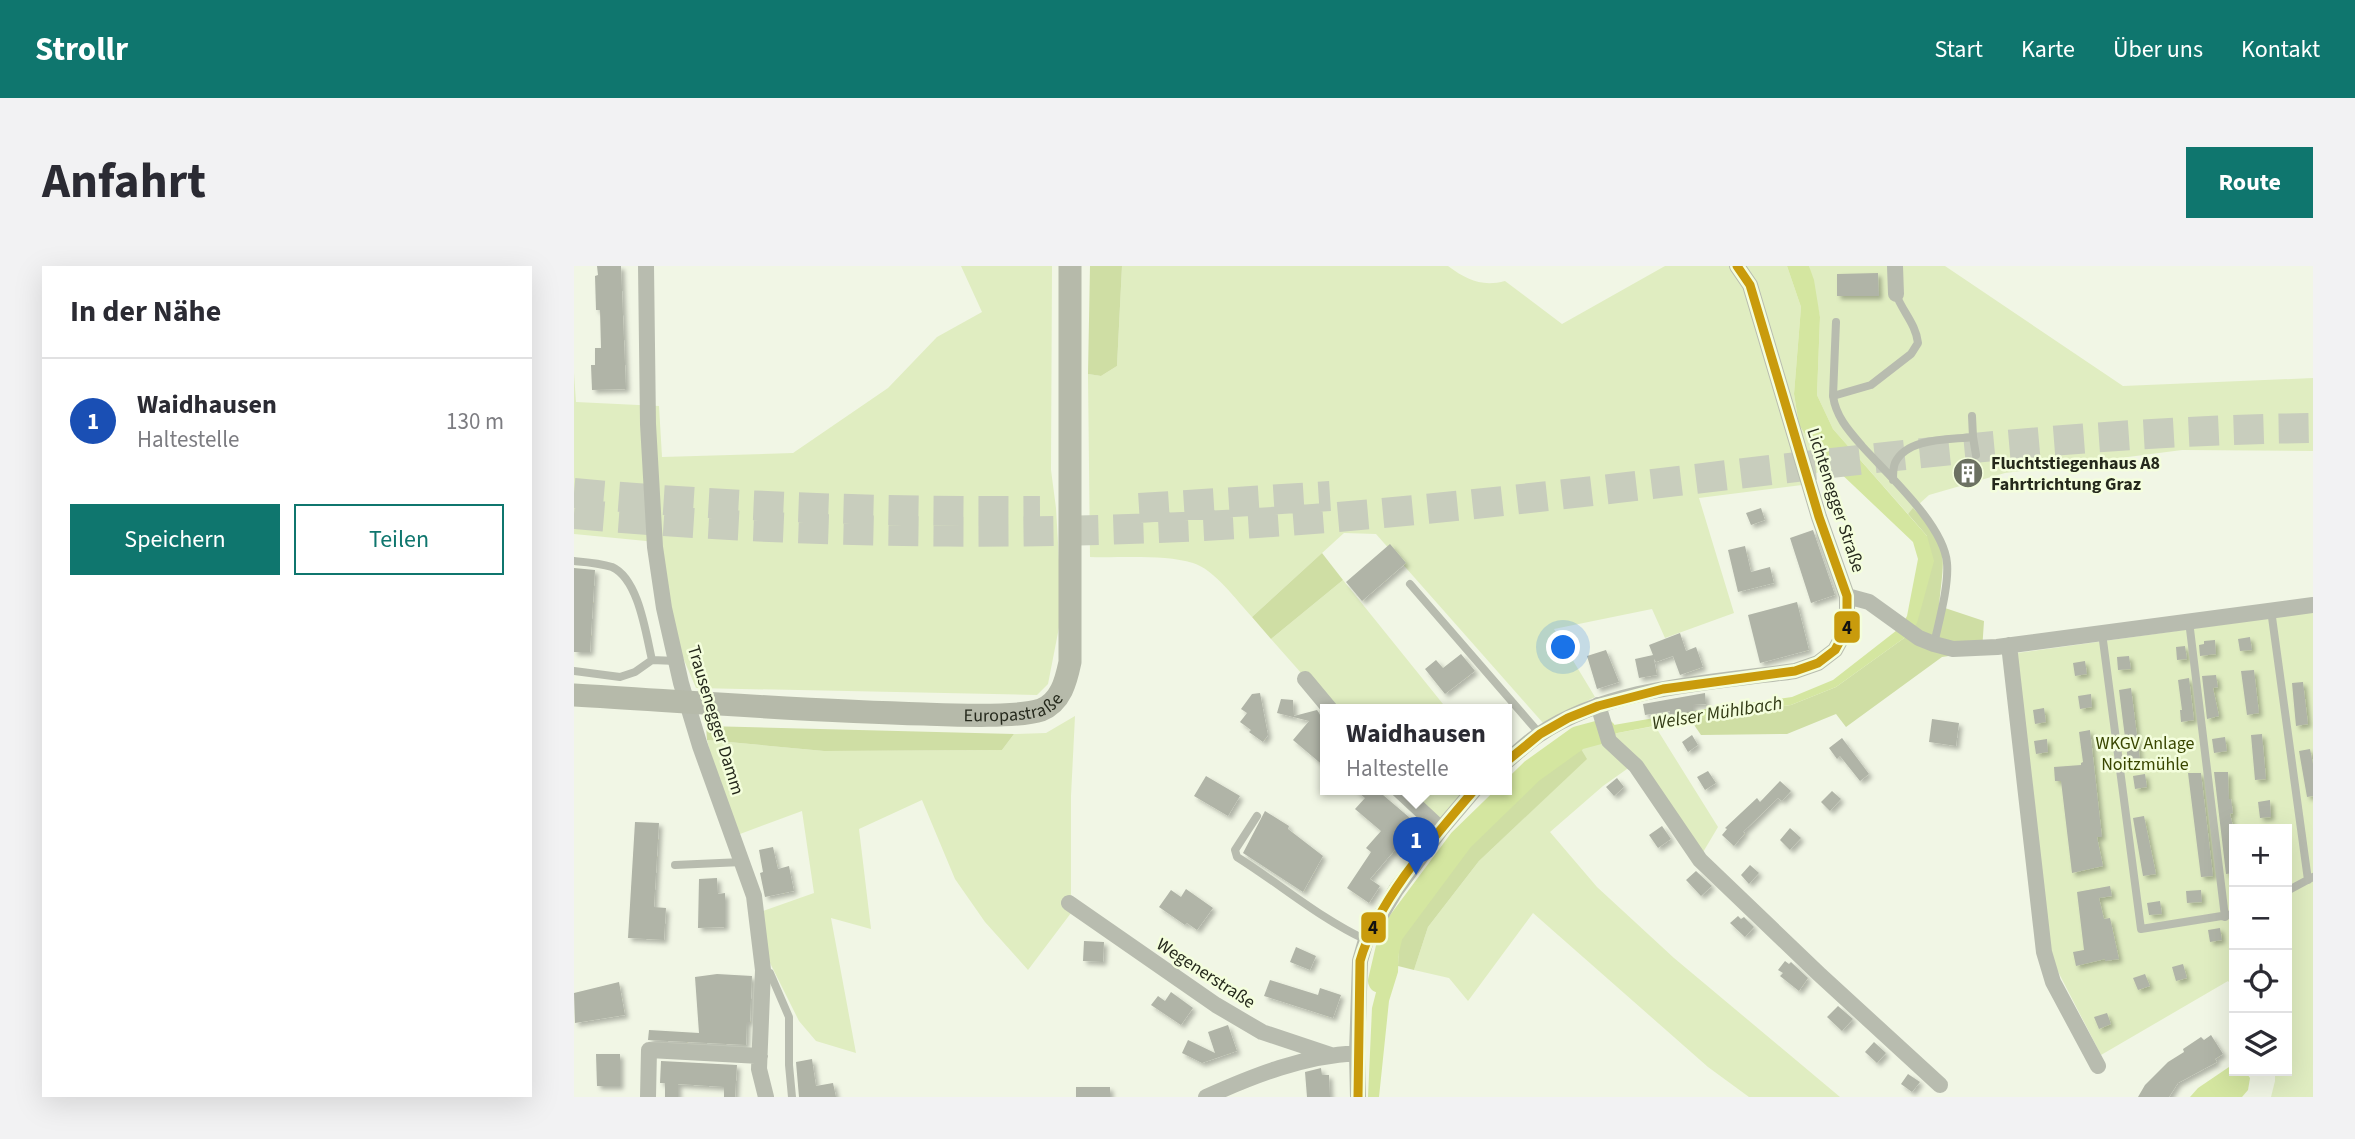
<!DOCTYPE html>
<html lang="de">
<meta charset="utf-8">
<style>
body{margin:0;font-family:"Source Sans 3",sans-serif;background:#f2f2f3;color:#2b2b33}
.controls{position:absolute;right:21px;bottom:21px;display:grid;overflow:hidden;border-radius:0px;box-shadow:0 7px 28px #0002}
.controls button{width:63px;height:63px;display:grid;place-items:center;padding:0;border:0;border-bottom:2px solid #e1e1e2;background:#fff;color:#2b2b33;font:35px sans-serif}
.you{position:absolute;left:990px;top:382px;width:24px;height:24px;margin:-18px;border:5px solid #fff;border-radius:50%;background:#1a73e8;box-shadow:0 0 0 10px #1a73e833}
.badge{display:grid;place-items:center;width:46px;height:46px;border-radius:50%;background:#0f766e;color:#fff;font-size:23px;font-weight:700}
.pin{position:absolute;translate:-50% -58px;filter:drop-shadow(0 2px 4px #0008)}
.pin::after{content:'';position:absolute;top:37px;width:24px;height:21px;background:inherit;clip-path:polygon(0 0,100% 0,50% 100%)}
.popup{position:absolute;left:746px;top:438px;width:192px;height:91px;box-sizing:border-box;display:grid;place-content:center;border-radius:0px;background:#fff;filter:drop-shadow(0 2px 5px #0005);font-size:23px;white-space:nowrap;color:#7c7c81}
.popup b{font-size:26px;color:#2b2b33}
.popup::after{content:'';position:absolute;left:50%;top:100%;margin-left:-14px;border:14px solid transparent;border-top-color:#fff}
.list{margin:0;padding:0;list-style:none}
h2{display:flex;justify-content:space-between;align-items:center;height:91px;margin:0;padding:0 28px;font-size:30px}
h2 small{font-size:23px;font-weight:400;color:#7c7c81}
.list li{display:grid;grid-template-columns:46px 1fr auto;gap:21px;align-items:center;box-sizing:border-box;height:126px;padding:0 28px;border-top:2px solid #e1e1e2}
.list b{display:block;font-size:26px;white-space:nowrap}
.list p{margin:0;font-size:23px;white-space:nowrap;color:#7c7c81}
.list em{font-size:23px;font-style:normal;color:#7c7c81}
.actions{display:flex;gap:14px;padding:21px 28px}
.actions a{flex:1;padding:16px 0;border:2px solid #0f766e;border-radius:0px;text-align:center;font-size:24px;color:#0f766e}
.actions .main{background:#0f766e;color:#fff}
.icon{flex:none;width:38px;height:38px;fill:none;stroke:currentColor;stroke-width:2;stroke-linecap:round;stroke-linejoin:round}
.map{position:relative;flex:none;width:1739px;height:831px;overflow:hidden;border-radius:0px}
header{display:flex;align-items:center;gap:42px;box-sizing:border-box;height:98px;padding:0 35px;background:#0f766e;color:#fff}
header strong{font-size:33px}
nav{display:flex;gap:38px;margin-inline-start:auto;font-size:24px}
.intro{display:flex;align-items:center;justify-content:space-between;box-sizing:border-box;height:168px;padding:0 42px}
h1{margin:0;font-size:49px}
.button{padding:18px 32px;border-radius:0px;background:#0f766e;color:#fff;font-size:24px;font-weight:700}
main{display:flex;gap:42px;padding:0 42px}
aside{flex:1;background:#fff;border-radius:0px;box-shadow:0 7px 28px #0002}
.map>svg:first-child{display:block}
.green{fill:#e0edc1}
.forest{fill:#cfdea4}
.water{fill:#d4e6a0}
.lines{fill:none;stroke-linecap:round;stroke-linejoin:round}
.river{stroke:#d4e6a0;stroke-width:24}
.building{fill:#b0b4a7;filter:url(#shadow)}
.highway-tunnel{stroke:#c8cdbd;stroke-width:30;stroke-dasharray:30 15;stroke-linecap:butt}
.lane{stroke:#b8bcaf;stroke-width:8}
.street{stroke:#b8bcaf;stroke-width:16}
.secondary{stroke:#b6baaa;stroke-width:23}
.bus-1-casing{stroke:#f4fedd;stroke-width:14}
.bus-1{stroke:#c99b0c;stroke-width:9}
.labels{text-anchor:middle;stroke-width:5;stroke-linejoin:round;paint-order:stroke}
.poi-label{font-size:18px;font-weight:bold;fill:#25291c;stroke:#f4fedd;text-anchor:start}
.street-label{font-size:18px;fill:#25291c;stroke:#f4fedd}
.park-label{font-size:18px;fill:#394600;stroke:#f4fedd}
.water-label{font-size:19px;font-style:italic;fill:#323b15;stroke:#f4fedd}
.line-badge{stroke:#f4fedd;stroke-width:2.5}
.pale-badge-label{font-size:19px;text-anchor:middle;font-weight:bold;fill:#111}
</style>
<header>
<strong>Strollr</strong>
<nav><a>Start</a><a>Karte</a><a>Über uns</a><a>Kontakt</a></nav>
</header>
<div class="intro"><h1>Anfahrt</h1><a class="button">Route</a></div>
<main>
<aside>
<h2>In der Nähe<small></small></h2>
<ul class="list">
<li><span class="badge" style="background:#1a4fb4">1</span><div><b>Waidhausen</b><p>Haltestelle</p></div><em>130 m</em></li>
</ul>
<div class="actions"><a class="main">Speichern</a><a>Teilen</a></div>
</aside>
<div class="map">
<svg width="1739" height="831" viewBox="0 0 1739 831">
<defs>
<filter id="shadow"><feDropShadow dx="3.5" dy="3.5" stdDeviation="2" flood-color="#0004"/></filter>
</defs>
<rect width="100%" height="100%" fill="#f1f6e5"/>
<path class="green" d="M387,0H478L477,204L482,242L488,346L474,418L463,429L122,422L104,380L86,279L72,275L0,268V107L2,136L85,140L88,191L219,187L314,122L363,71L408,46Z
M548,0H874C893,14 908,21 931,15L988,58L1091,0H1213L1227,41L1220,128L1225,159L1241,183L1255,197L1228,219L1125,232L1160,347L1091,372L1078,343L980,363L1021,431L969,457L802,268L770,267L678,351C663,335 640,303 619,297C590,288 546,292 516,291L514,108L527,110L543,100Z
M1235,0H1371L1549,120L1739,112V185L1608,184L1431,207L1355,229L1334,248L1259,163L1243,129L1246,51Z
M769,314L873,443H759L697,373Z
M1739,346V831H1697L1701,815V805H1713V563H1660V722L1654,715L1527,789L1475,688L1443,387Z
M501,450L497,530V647L454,704L411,656L381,613L348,534L285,563L297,663L257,652L282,787L242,775L225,755L195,695L189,645L240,627L228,545L166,568L140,502L133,474L250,485L428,484L440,468L472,467Z
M1081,460L1144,561L1125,593L1060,498L1029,520L976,566L1023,621L1100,692L1266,831H1175L1134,801L959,647L894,735L875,712L840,704L854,661L905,595L1012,493L1004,478L1033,469Z
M831,523H899L863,560Z"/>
<path class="forest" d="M516,0H548L543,100L527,110L514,108Z
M1339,242C1378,278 1369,293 1365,340L1410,355L1408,385L1368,391L1272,461L1262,448L1213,468L1127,469L1116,453L1217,439L1262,421L1333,370L1353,270L1334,248Z
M748,287L769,314L697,373L678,351Z
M132,460L440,468L428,484L250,485L133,474Z
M1004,478L1013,493L905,595L854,661L840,704L824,700L825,674L890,579L959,511Z"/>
<path class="water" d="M1213,0H1235L1240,14L1246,51L1243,129L1259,163L1353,270L1360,295L1343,357L1333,370L1262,421L1217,439L1116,453L1033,469L1004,478L959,511L890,579L825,674L824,706L815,735L805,831H794L798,742L817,668L887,574L958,505L1004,472L1034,460L1138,442L1218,431L1259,414L1327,361L1333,350L1344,293L1339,276L1241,183L1225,159L1220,128L1227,41Z
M1655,801H1660V805H1671L1676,812L1674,824L1668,831H1616L1624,822Z"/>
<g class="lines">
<path class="river" d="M806,715L817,668L887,574L958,505L1004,472L1030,465"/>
</g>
<path class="building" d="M23,0H47L52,123L18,124L17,99H21V82H27L26,44H22L21,10L24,9Z
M1304,7L1305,30H1263V8Z
M1391,200V212L1381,213L1380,201Z
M1187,242L1191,254L1177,259L1172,247Z
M1239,264L1261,329L1237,337L1216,272Z
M816,278L832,297L788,335L772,316Z
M1171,280L1177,306L1196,301L1200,317L1164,326L1154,284Z
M0,302L21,304L16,386H0Z
M1223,336L1235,384L1186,397L1174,349Z
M1106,367L1112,385L1122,381L1129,401L1106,409L1099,390L1082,396L1080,393L1083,409L1065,412L1061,393L1079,389L1075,379Z
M1676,371L1678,384L1666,385L1664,373Z
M1641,374L1642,388L1626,390L1625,379L1630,378V375Z
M1611,380L1613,393L1603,394L1602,381Z
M1032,384L1045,416L1023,423L1013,390Z
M887,388L901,405L871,428L851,403L862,394L869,402Z
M1555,390L1557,403L1544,404L1543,391Z
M1511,395L1513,408L1501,410L1499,397Z
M1680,404L1685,447L1673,449L1667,405Z
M1642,409L1644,421L1639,422L1645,450L1633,453L1628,410Z
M1615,412L1620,454L1607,456L1606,444H1608L1604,414Z
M1729,416L1734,458L1722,460L1718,417Z
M1557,422L1566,493L1554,495L1545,424Z
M686,427L694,469L689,476L675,466L677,464L666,456L673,447L667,443L678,428Z
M1131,427L1132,438L1119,439V446L1096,449V445L1071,449L1069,438Z
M1517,428L1518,441L1506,443L1504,430Z
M707,433L719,434L720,450L743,444L745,447L751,459V501L719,474L735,455L703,447Z
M1470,442L1472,456L1461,458L1459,444Z
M1358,453L1385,457L1382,480L1355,476Z
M1516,464L1528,571H1523L1529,600L1498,607L1487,515H1481L1480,501L1507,499V497L1509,496L1505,466Z
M1688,468L1692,513L1681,514L1677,469Z
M1118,469L1124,479L1114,486L1108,476Z
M1651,471L1653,485L1640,487L1638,473Z
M1268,472L1295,508L1286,515L1266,490L1263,493L1255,482Z
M1473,473L1474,486L1462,488L1460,475Z
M1736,483L1739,498V530L1733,531L1725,485Z
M1134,505L1142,517L1131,524L1123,511Z
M1640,506H1654L1655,533H1657L1659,547L1656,548L1660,564V607L1652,608Z
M1614,507H1627L1639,610L1627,611Z
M1571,508L1573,521L1561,523L1559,510Z
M632,510L666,530L654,550L620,530Z
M1043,512L1050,521L1040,530L1032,521Z
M1206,515L1217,525L1208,535L1204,532L1169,566L1171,567L1160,580L1148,569L1153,563L1151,562L1183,532L1186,536Z
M780,523H802L843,558L796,613L806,620L795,637L773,622L797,586L792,582L807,565L781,543L791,532Z
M1258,525L1267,533L1256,545L1247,536Z
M1696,534L1697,551L1686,552L1684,536Z
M691,545L715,560L714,563L749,590L729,626L669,587Z
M1570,550L1582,608L1569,610L1559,552Z
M61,556L85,557L80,641L92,642L90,674L54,672Z
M1088,560L1097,573L1084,582L1075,569Z
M1216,562L1227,572L1216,584L1206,574Z
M199,581L204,603L215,600L220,625L191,631L186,607L189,606L185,584Z
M1176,599L1185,607L1175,618L1167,609Z
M1122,605L1138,620L1127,630L1112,614Z
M143,612L144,628L151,627V661L124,662L125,613Z
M1536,620L1538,630L1525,632L1530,653L1536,652L1545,693L1531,695V693L1502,700L1499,686L1510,684L1503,626Z
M612,623L639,642L623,664L613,657L611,659L585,641L597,624L607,631Z
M1627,624L1628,636L1613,637L1612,625Z
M1586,635L1588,648L1575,649L1573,637Z
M1164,650L1167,653L1170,651L1180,661L1171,671L1156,657Z
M1646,662L1648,674L1636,676L1634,664Z
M510,675L530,676L529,696L509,695Z
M722,681L742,690L736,704L716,696Z
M1211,695L1215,698L1217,696L1234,712L1225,725L1206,710L1209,707L1204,704Z
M1609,698L1613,712L1602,715L1598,701Z
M143,708L178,710L176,756H173L172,779L74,774L75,764L125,767L121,711Z
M1571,708L1576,720L1564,724L1559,712Z
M696,714L744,729L746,722L767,729L759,752L690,730Z
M45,716L51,749L1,757L0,727Z
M597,726L619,742L607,759L577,739L584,730L591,735Z
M1264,740L1279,753L1268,765L1253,751Z
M1533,747L1537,758L1525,763L1520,751Z
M654,759L663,785L628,797L608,787L614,774L641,787L634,766Z
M1637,769L1649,788L1641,793L1643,796L1604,817L1595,831H1564L1571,819L1594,796L1610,786L1609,783L1627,771L1630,774Z
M1300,776L1312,787L1303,797L1291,786Z
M22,788H46V820H23Z
M238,793L242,820L259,817L262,831H225L222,796Z
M87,795L163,799L161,831H150V821L104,818V831H91V817H86Z
M747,802L748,809H755L756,831H733L731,806Z
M1334,808L1346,816L1338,826L1327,818Z
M502,821H536V831H502Z"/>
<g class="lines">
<path class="highway-tunnel" d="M0,227C155,241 310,246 466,245
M565,242L756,230
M0,248C228,268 455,271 683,257C1036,234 1385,166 1739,162"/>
<path class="lane" d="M1262,56L1259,130L1297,119L1337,88L1344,77C1342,58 1328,45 1322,28
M1259,130C1262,151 1275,165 1288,180C1314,209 1370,259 1373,297C1375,320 1365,355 1360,378
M1399,171L1402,189
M1319,214C1319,209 1319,202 1321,197C1333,171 1376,174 1399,171L1398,150
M0,295C12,296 26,297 38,301C65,313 72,369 78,394
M836,318L966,468
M1697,344L1734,614
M1615,355L1651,651
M1528,367L1567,663L1660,648
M0,405L46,411L61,406L78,394L102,395
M683,550L661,584L663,591C706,618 745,652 792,674
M101,599L168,596
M1713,625L1739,611
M189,704L196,707L215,751V799L218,831"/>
<path class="street" d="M72,0L74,158L81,281L90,342L107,417L126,480L180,630L189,704L185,803L192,831
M1321,0L1322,28
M1273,330L1295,336L1345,372L1360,378L1379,383L1423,381L1739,339
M1435,379L1470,686L1479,716L1524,800
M731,413L756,443
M1024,439L1035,475L1062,500L1126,594L1245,708L1366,819
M933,495C944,486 955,475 966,468C1037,420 1138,417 1221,405L1244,397L1261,384L1273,362V330L1245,251L1176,19L1163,0
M824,523L867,563
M495,637L642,739L688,766L757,789
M74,831L75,784L186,790
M632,831C681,809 729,790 783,787
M784,831L783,787L786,695L792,674L822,624L867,563L901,523"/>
<path class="secondary" id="s1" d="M0,429C117,436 234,445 350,448C378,449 443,452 467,444C487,436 492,415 496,396V0"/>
<g class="bus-1-casing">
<path id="bus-1" d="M933,495L966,468L994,452L1024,440L1089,423L1221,405L1244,397L1261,384L1273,362V330L1245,251L1176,19L1163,0
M784,831L786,695C803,635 860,571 901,523"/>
</g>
<use href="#bus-1" class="bus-1"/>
</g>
<defs>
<g id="building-disc" transform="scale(1.575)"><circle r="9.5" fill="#6c7162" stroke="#f4fedd"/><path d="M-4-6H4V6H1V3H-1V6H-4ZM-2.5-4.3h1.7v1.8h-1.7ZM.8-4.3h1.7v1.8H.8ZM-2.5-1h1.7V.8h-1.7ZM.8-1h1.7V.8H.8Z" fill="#fff"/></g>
</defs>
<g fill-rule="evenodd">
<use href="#building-disc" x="1394" y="207"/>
</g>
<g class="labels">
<g class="poi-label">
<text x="1417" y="203">Fluchtstiegenhaus A8<tspan x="1417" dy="21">Fahrtrichtung Graz</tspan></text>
</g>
<g class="street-label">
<text transform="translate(1262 234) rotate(72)" y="6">Lichtenegger Straße</text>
<text dy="6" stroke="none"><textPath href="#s1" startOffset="441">Europastraße</textPath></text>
<text transform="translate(142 454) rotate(73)" y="6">Trausenegger Damm</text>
<text transform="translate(632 707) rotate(33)" y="6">Wegenerstraße</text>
</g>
<g class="park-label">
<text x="1571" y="483">WKGV Anlage<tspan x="1571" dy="21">Noitzmühle</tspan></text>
</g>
<g class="water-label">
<text transform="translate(1143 446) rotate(-9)" y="7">Welser Mühlbach</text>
</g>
</g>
<g class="line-badge">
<rect x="1259" y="344" width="28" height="34" rx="7" fill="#c99b0c"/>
<rect x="786" y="645" width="27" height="33" rx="7" fill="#c99b0c"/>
</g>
<g class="pale-badge-label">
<text x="1273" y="368">4</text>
<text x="799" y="668">4</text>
</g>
</svg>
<div class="controls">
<button>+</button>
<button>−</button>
<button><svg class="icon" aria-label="locate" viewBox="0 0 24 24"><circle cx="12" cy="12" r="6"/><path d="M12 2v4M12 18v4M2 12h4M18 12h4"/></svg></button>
<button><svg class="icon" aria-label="layers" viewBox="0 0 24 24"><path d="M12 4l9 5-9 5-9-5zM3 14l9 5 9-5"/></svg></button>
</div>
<div class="you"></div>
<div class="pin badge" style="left:842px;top:609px;background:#1a4fb4">1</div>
<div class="popup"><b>Waidhausen</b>Haltestelle</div>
</div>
</main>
